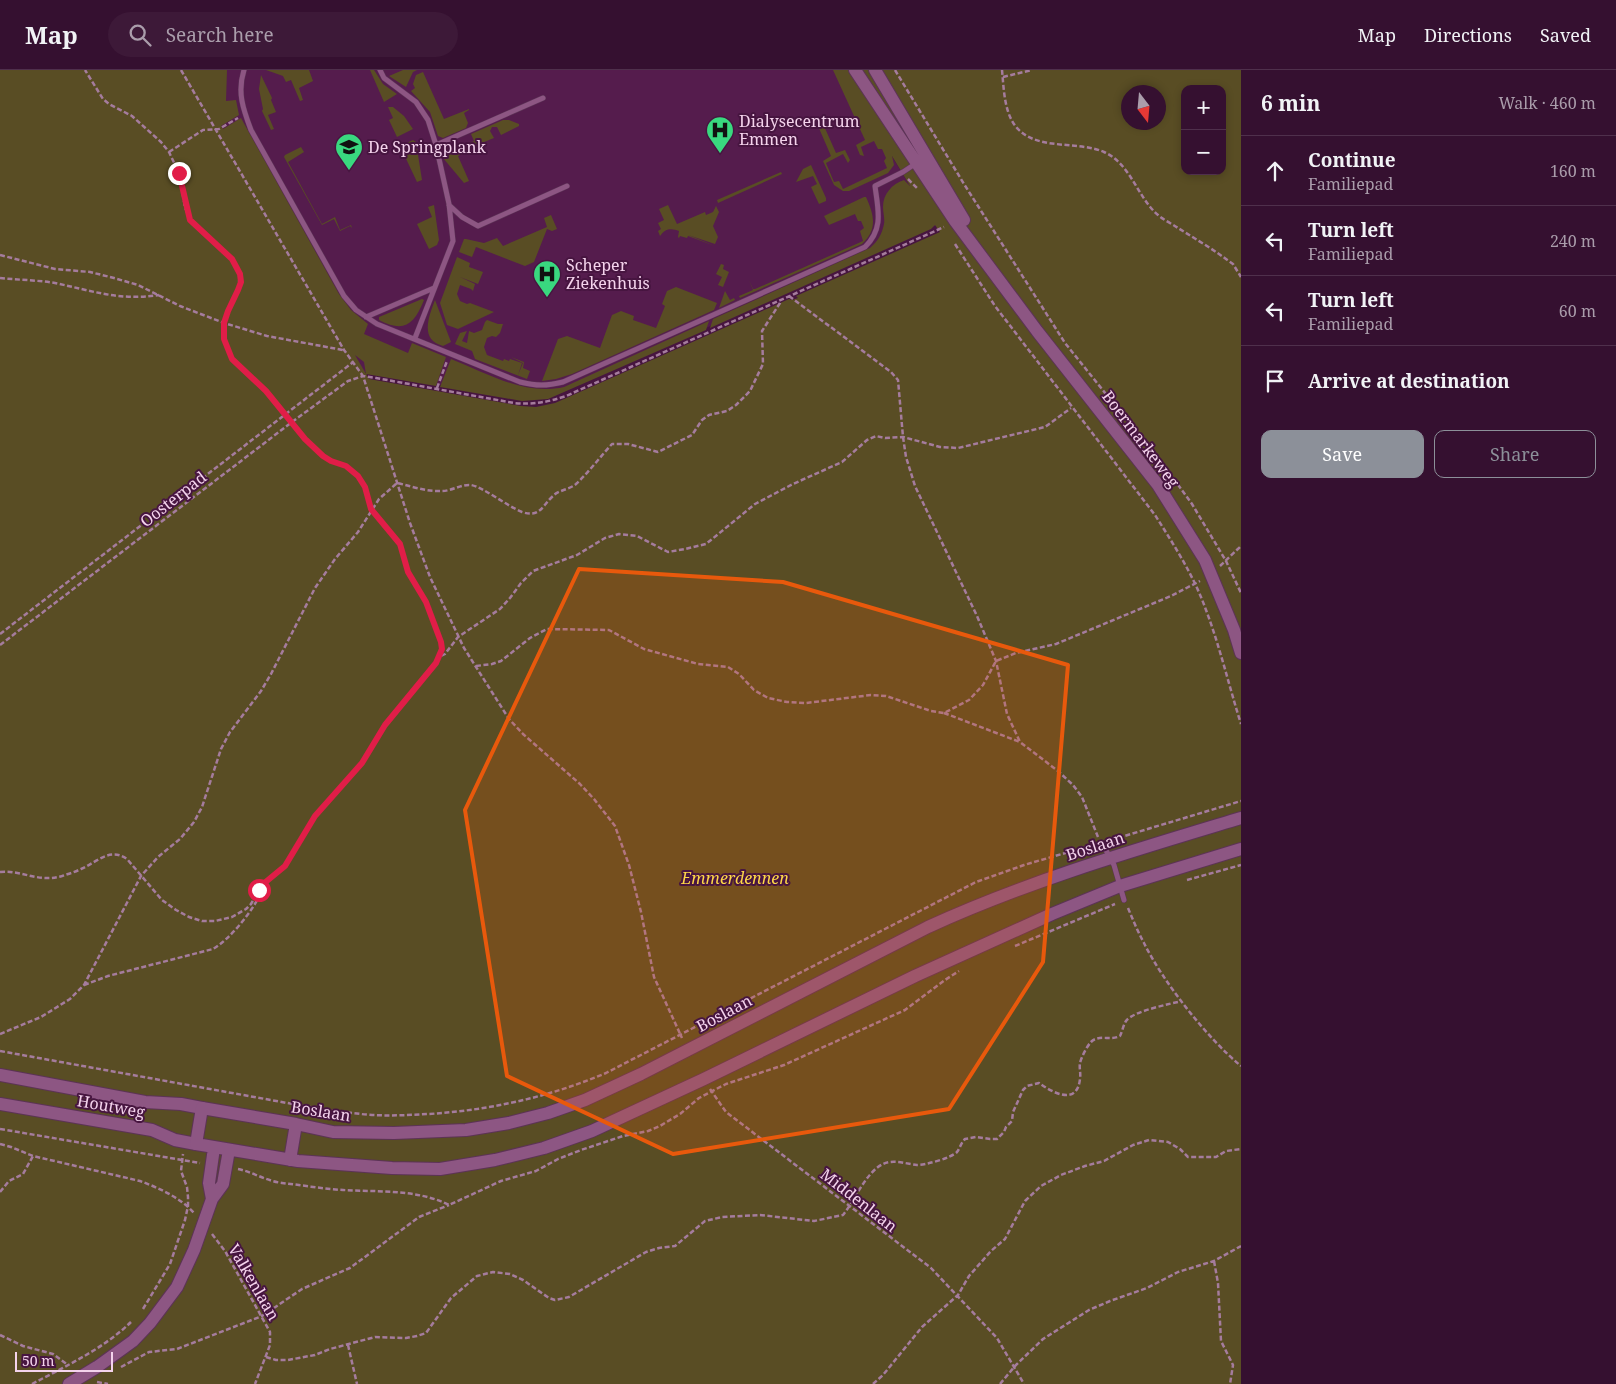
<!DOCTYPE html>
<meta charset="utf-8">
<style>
body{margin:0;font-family:"Noto Serif",serif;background:#3d1938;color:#f1f3f6}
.controls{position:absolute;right:15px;top:15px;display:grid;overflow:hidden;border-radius:10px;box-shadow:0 2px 8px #0003}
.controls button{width:45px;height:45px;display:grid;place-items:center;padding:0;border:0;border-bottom:1px solid #4f304c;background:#351030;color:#f1f3f6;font:25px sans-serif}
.compass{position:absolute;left:1121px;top:15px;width:45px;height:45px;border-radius:50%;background:#351030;box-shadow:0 2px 8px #0003;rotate:164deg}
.scale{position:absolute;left:15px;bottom:12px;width:98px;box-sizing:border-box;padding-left:5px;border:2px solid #f4d3ec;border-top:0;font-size:14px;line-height:18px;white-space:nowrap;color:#f4d3ec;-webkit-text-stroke:4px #471540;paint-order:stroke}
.stop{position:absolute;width:15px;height:15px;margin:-11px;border:4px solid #e11d48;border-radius:50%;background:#fff}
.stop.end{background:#e11d48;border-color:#fff;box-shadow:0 1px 5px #0008}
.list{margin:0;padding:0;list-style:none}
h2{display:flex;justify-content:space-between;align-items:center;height:65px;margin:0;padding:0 20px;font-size:21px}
h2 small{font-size:16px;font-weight:400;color:#aa9dab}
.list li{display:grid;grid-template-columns:32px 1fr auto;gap:15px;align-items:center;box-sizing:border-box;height:70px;padding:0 20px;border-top:1px solid #4f304c}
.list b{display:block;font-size:19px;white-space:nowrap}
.list p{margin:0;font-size:16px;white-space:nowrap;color:#aa9dab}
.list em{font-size:16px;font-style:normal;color:#aa9dab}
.actions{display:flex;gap:10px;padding:15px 20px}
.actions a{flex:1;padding:11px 0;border:1px solid #8c9099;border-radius:10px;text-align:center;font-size:18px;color:#8c9099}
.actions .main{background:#8c9099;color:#fff}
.icon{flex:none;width:28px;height:28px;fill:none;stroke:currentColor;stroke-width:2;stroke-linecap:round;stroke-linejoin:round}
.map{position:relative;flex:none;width:1241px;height:1314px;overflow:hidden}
header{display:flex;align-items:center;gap:30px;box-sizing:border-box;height:70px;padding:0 25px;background:#351030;border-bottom:1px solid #4f304c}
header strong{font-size:24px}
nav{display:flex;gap:28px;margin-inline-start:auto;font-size:18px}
.search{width:350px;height:45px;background:#3d1938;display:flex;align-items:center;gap:12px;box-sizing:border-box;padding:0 18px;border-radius:28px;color:#aa9dab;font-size:19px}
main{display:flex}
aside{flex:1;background:#351030}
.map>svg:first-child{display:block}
.built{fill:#551c4d}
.green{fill:#594d24;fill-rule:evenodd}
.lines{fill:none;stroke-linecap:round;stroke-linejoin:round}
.service-casing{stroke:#5c3356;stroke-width:6}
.tertiary-casing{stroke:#5c3356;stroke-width:14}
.secondary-casing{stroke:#5c3356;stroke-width:14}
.path{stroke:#a57c9d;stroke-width:2.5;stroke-dasharray:5 2.5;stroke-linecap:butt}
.service{stroke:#8d5683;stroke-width:5}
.tertiary{stroke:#8d5683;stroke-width:12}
.secondary{stroke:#8d5683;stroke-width:12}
.route{stroke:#e11d48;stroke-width:6}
.marked{fill:#e8590c;fill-opacity:0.2;stroke:#e8590c;stroke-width:4;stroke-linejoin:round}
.labels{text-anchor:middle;stroke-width:4;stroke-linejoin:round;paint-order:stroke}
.poi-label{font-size:16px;fill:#f4d3ec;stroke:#471540;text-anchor:start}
.street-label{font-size:16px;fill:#f4d3ec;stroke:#471540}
.park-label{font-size:16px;font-style:italic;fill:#fed848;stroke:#471540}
</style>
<header>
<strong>Map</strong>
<div class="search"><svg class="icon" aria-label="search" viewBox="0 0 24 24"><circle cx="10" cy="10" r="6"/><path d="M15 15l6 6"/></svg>Search here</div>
<nav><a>Map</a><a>Directions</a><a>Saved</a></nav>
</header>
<main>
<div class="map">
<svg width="1241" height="1314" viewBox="0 0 1241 1314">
<rect width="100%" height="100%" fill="#471540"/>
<path class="built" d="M188,0H840L905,108L936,155L554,326L524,329L364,302Z"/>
<path class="green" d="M0,0H227L226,31L236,30L239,45L221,56L223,59L241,48L339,224L351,240L368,254L364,264L408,283L412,273L446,287L436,316L366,304L364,292L355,285L369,309L521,336L536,337L555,333L769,238L789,229L792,230L798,228L796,226L940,162L935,155L931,159L710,258L713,249L870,178C878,171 882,164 884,154C885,148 883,143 883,137C883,124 892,114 904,110L910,116L892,86L894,95L888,103L849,121H843L834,115L823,91L831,86L815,49L820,47L836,83L845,80L850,90L848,93L843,84L826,93L834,112L839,111L843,119L887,98L884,91L886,88L882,79H878L874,71L861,77L864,86L860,85L856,75L865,70L833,0H1241V1314H0ZM1185,19H1222V101H1185ZM1128,22H1158V52H1128Z
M266,0H309L313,11L299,18L303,30L300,31L291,10L286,12L283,6Z
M370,0H374L383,14L397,24L384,32Z
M403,0H417L413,2L406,17L389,6Z
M423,2L444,49L469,39V40L464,43L468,53L466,58L443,68L438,66L430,42L411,21L415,18L413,14L416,5Z
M261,5L272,28L271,30L276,42L268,45L274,59L271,60L262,41L263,39L259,19Z
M388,37H393L404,46L413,59L397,67L389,50L393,48Z
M503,50H509L519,54V56L501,65L497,57H492L490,61L494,68L484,72L485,74L458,86L469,111L464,113L443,88V78L449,74L459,78L474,71L471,64Z
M413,70L416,72L422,110L417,112L400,76Z
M301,77L304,82L288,92L322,154L335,147L340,160L351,155L352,158L350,156L340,161L334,149L322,155L284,87L285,85Z
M811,95L826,128V131L819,134L811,117L817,114L813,106L796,112L803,99Z
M781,102L782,104L718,133L717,130Z
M864,127H866C874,145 878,159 862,174L740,228L739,226L753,220L749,210L753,219H755L863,171L860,161L864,158L861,151H858L855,144L829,155L824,146Z
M434,135L439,170L437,175L429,179L417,154L432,147L428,137Z
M668,135L677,154L705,142L706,145L713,142L716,136L719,142L713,156L718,167L715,174L688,165L715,176L688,166L687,168L680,166L679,168L678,167L679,161C672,158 665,158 660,166L658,161L661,159L658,153L664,150L659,139Z
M551,145L557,159L552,161L547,159L534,192L525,196L476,177L472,187L459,182L464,169H466L484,173L497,168L503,176L547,157L544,148Z
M457,187L470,193L469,197L483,202L478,214L460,207L475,214L473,221L471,219L460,215L457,224L460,231L467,234L470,233L494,242L458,259L447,255L440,233Z
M721,194L724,195L723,199L729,202L723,217L718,215L722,207L716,204Z
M676,217L717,233L714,240L572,304L556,309L542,311L558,269L567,266L600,278L612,245L621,241L634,246L633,250L656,258L665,236L662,234L667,221Z
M725,221L730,230L734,228L735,230L719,238Z
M422,229L424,230C414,255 404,263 379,250V247Z
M435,230L451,272L443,276C419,270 429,246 435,230Z
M487,250L498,254H503L500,263L496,267L492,266L487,268L484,277L487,285L503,291L504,289L509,291L510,289L522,293L518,305L523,293L511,287L524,292L523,298L530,301L527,309L475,289L472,281L455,274L460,263L467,261L462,271L467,273L469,261L474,263L482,260L485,252Z
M709,251L706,260L548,329L522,331L440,317L451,289C487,303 524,326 564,317Z"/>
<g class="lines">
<g class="service-casing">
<path id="service" d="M244,0C237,22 243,39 251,60L344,226L356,240L377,254L520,312C536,316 547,316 563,312L865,177C884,158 878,140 875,116L903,102L915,94
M380,0L384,8L416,32L428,50L436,75L449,134L453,171L415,268
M436,75L543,28
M449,135L462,147L478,156L567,116
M366,247L434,218
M1102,773L1114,795L1124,830"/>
</g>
<g class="tertiary-casing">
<path id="tertiary" d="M855,0L955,151L1037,261L1158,415L1205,490L1234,560L1241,583
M875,0L964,150
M0,1005L145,1032L181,1034L202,1038
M0,1034L152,1060L175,1070L196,1074"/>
</g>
<g class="secondary-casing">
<path id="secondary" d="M1241,748C1135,780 1028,811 928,857L641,1004L585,1030L548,1043L509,1053L466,1060L394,1063L333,1062L296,1054L202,1038L196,1074L298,1091L392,1098L440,1099L495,1090L544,1078L592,1061L704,1009L915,906L1052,844L1120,816L1241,779
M290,1090L296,1054
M212,1129L209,1113L214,1078
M69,1314L97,1297L133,1271L150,1253L177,1217L194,1180L212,1129L223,1114L229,1080"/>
</g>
<path class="path" d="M181,0L344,280L363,306L410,453L430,507L464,578L509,649L523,664L580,714L594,729L615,756L629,795L641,842L654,907L682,968
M895,0L964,114L1065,273L1171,405L1192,434L1226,491L1241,523
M1002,0C1004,20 1004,47 1020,61C1041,80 1079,71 1104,82C1131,94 1137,127 1158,145C1164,150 1172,154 1178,158C1194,168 1211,178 1226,189L1233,194L1241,207
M1003,7L1032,0
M169,82L203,60L219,59L238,48
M908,109L918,119
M955,174L995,236L1155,445C1174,475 1194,506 1206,540C1220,577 1229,616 1241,654
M0,185L55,199L90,202L114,208L138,215L180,236L224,253L267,266L343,280
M0,208C18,210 37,210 55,213C93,221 119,231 159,225
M789,226L891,302L898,310L903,367L906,387L915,416L977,546L996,591L1007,644L1020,672L1058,701L1073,715L1082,727L1098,767
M437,318L447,291
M1220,496L1241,476
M0,564L352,293
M0,575L292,352L348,311L363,306L376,308L514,333C533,335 548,332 566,326L944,157
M441,586L445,584L458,567L500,539L510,528L521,513L533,501L577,485L605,468L619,464L637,466L668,482L685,479L706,474L755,434L793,414L842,392L867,370L876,366L885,368L903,367L940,377L958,378L1045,357L1071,338
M476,596L492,594L501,591L530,568L547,559L609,560L644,579L698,594L728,597L739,604L754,620L768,628L787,632L806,633L871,625L886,626L931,641L944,643L969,630L983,615L996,591L1016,583L1056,574L1171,526L1200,511
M944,643L1020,672
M1111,770L1241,731
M0,802C23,800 38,813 62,806C68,804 75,802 81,799C97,792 110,777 127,789L162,830L176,840L189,847L202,851H215L232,847L246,839L251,834L262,815L285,796L315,746L362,693L385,655L436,593L442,579L441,572L429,539L408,502L400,475L371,439L362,411L351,399L323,386L305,369L266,321L232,289L225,269L224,253L228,241L238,220L240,204L232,189L190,150L185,137L179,103L169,82L161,72L132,46L109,34L103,29L85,0
M1187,810L1241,795
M1128,838C1133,850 1138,862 1144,873C1163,912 1208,969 1241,996
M1015,876L1115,834
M84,915L108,906L213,879C230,869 251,843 260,825L259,821
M0,964L41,947L70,929L84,915L141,806L158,787L180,769L194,752L202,737L221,679L230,662L261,621L271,604L315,518L335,489L358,462L379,429L397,413C411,416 427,422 442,421C452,421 461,414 471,415C483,417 507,436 522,442C540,448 542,436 553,426C558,420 569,420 576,414C589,402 600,387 612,374H628L658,382L692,365L702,350L709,345L727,341L736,335L750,321L763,294L762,261L780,233L781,230
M0,981L326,1040C341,1041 356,1044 372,1045C391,1046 410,1045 429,1044C491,1040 549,1027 606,1003L976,812L1024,795L1093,775
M710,1019L726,1042L931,1198L997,1268L1024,1314
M0,1059L200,1093
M0,1074L11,1077L33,1086L140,1111C159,1118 181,1128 194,1143
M238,1099C253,1102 266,1111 282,1113C302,1115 323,1119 343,1120C378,1122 417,1119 449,1135L501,1111L536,1101L558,1089L581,1080L623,1066L648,1061L660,1056L680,1044L699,1028L726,1014L784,995L905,940L945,910L959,901
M0,1122L9,1111L23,1104L33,1086
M212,1164L225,1181L270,1262V1275L255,1314
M1214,1191L1218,1213L1221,1271L1233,1295L1230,1314
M143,1239L170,1194L185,1150L188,1136V1127L187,1117L181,1101L183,1084
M0,1265L23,1276L53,1284L68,1295
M348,1275L357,1314
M266,1287L276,1290H288L315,1285L330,1279L375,1267L406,1268L417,1266L426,1263L451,1228L477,1206L493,1202L510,1204L523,1210L549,1228L555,1230L569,1227L646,1182L659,1178L675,1176L705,1151L722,1147L760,1145L814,1151L843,1145C855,1130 866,1102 883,1094C893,1089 907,1094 917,1095C926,1095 951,1088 957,1082C960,1078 961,1073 965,1069L976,1067L990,1069H997L1004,1062L1006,1057L1012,1051L1013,1042L1023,1020L1027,1016L1039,1013C1053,1023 1077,1036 1080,1009C1081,1003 1079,998 1080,993C1081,988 1087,976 1091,972C1099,964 1110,971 1120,966C1122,962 1123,956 1126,951C1133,941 1170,934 1182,931
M121,1297L149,1282L177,1279L262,1246L302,1219L350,1198L419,1147L449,1135
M97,1312L108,1314
M32,1314C66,1296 103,1279 131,1252
M873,1314L883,1305L922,1257L958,1225L969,1206L991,1181L1005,1169L1025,1131L1041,1116L1061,1105L1085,1096L1104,1091L1133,1075L1149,1070L1168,1072L1180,1079L1188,1087H1216L1226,1081L1241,1079
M1000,1314L1015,1296L1043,1269L1089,1240L1110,1231L1147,1218L1178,1202L1214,1191L1241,1176"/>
<use href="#service" class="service"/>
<use href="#tertiary" class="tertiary"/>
<use href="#secondary" class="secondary"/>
</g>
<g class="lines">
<path class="route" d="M179,103L190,150L232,189L240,204L241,212L238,220L228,241L224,253V269L232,289L266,321L305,369L323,386L331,391L346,396L358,406L365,417L371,439L400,474L408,502L426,532L441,572L442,579L436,593L385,655L362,693L315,746L285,796L262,815L259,820"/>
</g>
<path class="marked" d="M579,499L783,512L1068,595L1043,892L949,1039L673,1084L507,1006L465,740Z"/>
<defs>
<g id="hospital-pin" transform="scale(1.4375)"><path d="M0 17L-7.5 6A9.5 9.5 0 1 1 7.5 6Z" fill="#39d87f" stroke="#471540"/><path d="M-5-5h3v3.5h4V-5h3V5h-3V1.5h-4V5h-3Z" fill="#111"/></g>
<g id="school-pin" transform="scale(1.4375)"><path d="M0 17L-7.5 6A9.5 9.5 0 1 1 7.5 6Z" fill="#39d87f" stroke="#471540"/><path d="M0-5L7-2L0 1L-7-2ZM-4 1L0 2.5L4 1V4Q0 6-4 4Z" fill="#111"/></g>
</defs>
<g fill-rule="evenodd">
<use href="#hospital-pin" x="720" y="60"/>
<use href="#school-pin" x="349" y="77"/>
<use href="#hospital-pin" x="547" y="204"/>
</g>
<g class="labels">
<g class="poi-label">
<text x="739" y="57">Dialysecentrum<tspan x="739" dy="18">Emmen</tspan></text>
<text x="368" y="83">De Springplank</text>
<text x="566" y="201">Scheper<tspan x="566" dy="18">Ziekenhuis</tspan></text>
</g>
<g class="street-label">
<text transform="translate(1141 369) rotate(53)" y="6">Boermarkeweg</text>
<text transform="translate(173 429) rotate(-38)" y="6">Oosterpad</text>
<text transform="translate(1095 776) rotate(-18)" y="6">Boslaan</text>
<text transform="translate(724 943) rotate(-28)" y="6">Boslaan</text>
<text transform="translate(111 1036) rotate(10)" y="6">Houtweg</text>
<text transform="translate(321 1041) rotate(9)" y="6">Boslaan</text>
<text transform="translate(859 1130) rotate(38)" y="6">Middenlaan</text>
<text transform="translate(254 1212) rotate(60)" y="6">Valkenlaan</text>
</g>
<g class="park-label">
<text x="735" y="814">Emmerdennen</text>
</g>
</g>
</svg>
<div class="controls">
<button>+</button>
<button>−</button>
</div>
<svg class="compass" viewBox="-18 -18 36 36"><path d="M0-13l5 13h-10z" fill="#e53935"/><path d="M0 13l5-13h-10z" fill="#aa9dab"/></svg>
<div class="scale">50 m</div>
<div class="stop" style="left:259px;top:820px"></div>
<div class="stop end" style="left:179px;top:103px"></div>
</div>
<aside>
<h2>6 min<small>Walk · 460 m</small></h2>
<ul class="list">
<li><svg class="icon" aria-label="ahead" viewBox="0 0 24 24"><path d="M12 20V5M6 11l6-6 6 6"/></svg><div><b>Continue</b><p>Familiepad</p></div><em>160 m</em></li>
<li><svg class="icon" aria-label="left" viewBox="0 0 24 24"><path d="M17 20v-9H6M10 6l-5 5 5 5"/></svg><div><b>Turn left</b><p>Familiepad</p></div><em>240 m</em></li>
<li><svg class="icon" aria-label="left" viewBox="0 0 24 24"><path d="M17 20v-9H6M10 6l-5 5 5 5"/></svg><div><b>Turn left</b><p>Familiepad</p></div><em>60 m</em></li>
<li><svg class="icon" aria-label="arrive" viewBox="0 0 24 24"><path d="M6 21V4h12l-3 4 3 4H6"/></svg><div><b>Arrive at destination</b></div></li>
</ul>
<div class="actions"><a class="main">Save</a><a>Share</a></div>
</aside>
</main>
